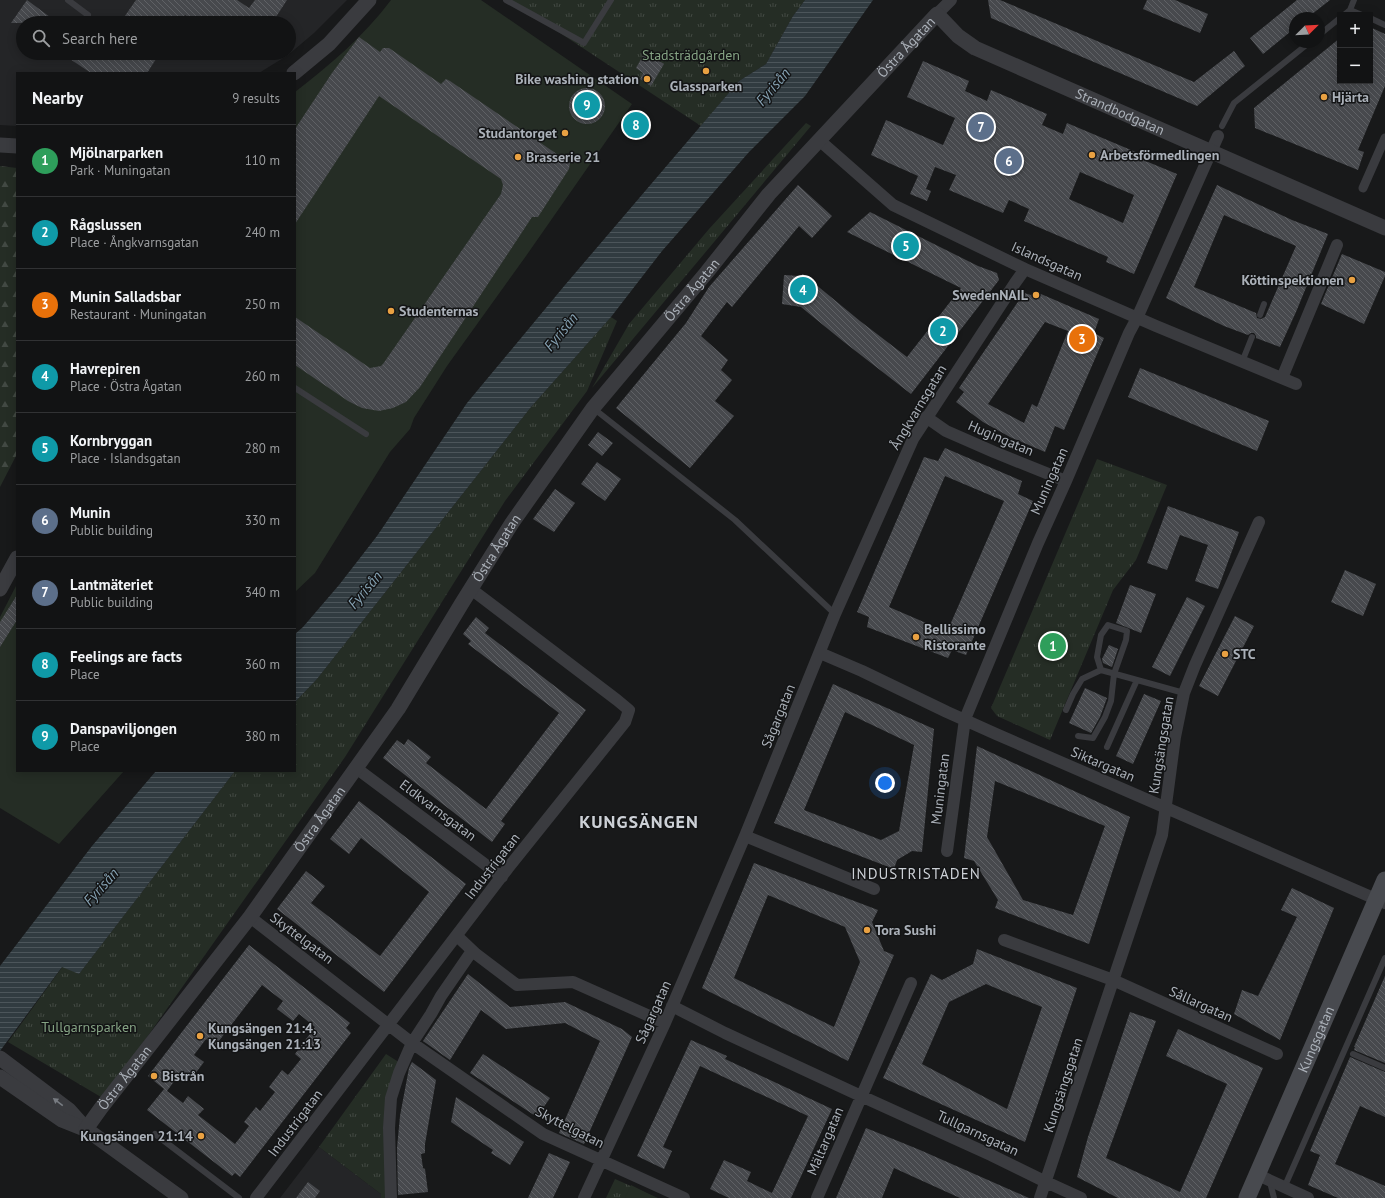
<!DOCTYPE html>
<meta charset="utf-8">
<style>
body{margin:0;font-family:"PT Sans",sans-serif;background:#1b1c1d;color:#f1f3f6}
.controls{position:absolute;right:12px;top:12px;display:grid;overflow:hidden;border-radius:0px;box-shadow:0 2px 10px #0003}
.controls button{width:36px;height:36px;display:grid;place-items:center;padding:0;border:0;border-bottom:1px solid #313234;background:#121314;color:#f1f3f6;font:20px sans-serif}
.compass{position:absolute;left:1289px;top:12px;width:36px;height:36px;border-radius:50%;background:#121314;box-shadow:0 2px 10px #0003;rotate:66deg}
.you{position:absolute;left:885px;top:783px;width:14px;height:14px;margin:-10px;border:3px solid #fff;border-radius:50%;background:#1a73e8;box-shadow:0 0 0 6px #1a73e833}
.badge{display:grid;place-items:center;width:26px;height:26px;border-radius:50%;background:#e9a142;color:#fff;font-size:13px;font-weight:700}
.pin{position:absolute;translate:-50% -50%;border:2px solid #fff;box-shadow:0 1px 4px #0006}
.list{margin:0;padding:0;list-style:none}
h2{display:flex;justify-content:space-between;align-items:center;height:52px;margin:0;padding:0 16px;font-size:17px}
h2 small{font-size:13px;font-weight:400;color:#9c9ea0}
.list li{display:grid;grid-template-columns:26px 1fr auto;gap:12px;align-items:center;box-sizing:border-box;height:72px;padding:0 16px;border-top:1px solid #313234}
.list b{display:block;font-size:15px;white-space:nowrap}
.list p{margin:0;font-size:13px;white-space:nowrap;color:#9c9ea0}
.list em{font-size:13px;font-style:normal;color:#9c9ea0}
.icon{flex:none;width:22px;height:22px;fill:none;stroke:currentColor;stroke-width:2;stroke-linecap:round;stroke-linejoin:round}
.map{position:relative;flex:none;width:1385px;height:1198px;overflow:hidden}
.search{position:absolute;background:#121314;box-shadow:0 2px 10px #0003;left:16px;top:16px;width:280px;height:44px;display:flex;align-items:center;gap:10px;box-sizing:border-box;padding:0 14px;border-radius:22px;color:#9c9ea0;font-size:15px}
.panel{position:absolute;background:#121314;box-shadow:0 2px 10px #0003;left:16px;top:72px;width:280px;height:700px;border-radius:0px}
.map>svg:first-child{display:block}
.built{fill:#242527;fill-rule:evenodd}
.grass{fill:url(#grass-tufts)}
.forest{fill:url(#forest-firs)}
.garden{fill:#252d25}
.water{fill:url(#water-rules)}
.building{fill:url(#building-back-hatch);fill-rule:evenodd}
.lines{fill:none;stroke-linecap:round;stroke-linejoin:round}
.service{stroke:#3a3b3f;stroke-width:6}
.pedestrian{stroke:#3a3b3f;stroke-width:9}
.minor{stroke:#3a3b3f;stroke-width:12}
.tertiary{stroke:#3a3b3f;stroke-width:15}
.secondary{stroke:#484a4f;stroke-width:17}
.oneway{fill:#787c82}
.poi-dot{fill:#e9a142;stroke:#131415;stroke-width:1.5}
.labels{text-anchor:middle;stroke-width:3;stroke-linejoin:round;paint-order:stroke}
.street-label{font-size:14px;fill:#abb1b9;stroke:#131415}
.park-label{font-size:14px;fill:#85a384;stroke:#131415}
.poi-label{font-size:14px;font-weight:bold;fill:#abb1b9;stroke:#131415;text-anchor:start}
.water-label{font-size:15px;font-style:italic;fill:#85a1b2;stroke:#131415}
.neighbourhood-label{font-size:15px;letter-spacing:1px;fill:#ccd0d6;stroke:#131415}
.district-label{font-size:18px;font-weight:bold;letter-spacing:1px;fill:#ccd0d6;stroke:#131415}
</style>
<div class="map">
<svg width="1385" height="1198" viewBox="0 0 1385 1198">
<defs>
<pattern id="grass-tufts" width="24" height="20" patternUnits="userSpaceOnUse"><rect width="24" height="20" fill="#252d25"/><path d="M3 7l-1-3M5 7V3M7 7l1-3M15 17l-1-3M17 17v-4M19 17l1-3" fill="none" stroke="#424943"/></pattern>
<pattern id="forest-firs" width="22" height="20" patternUnits="userSpaceOnUse"><rect width="22" height="20" fill="#252d25"/><path d="M5 1l3.5 6h-7zM16 11l3.5 6h-7z" fill="#424943"/></pattern>
<pattern id="water-rules" width="6" height="5" patternUnits="userSpaceOnUse"><rect width="6" height="5" fill="#313b40"/><path d="M0 2.5h6" fill="none" stroke="#4c555a"/></pattern>
<pattern id="building-back-hatch" width="6" height="6" patternUnits="userSpaceOnUse"><rect width="6" height="6" fill="#47494d"/><path d="M-1 5l2 2M0 0l6 6M5-1l2 2" fill="none" stroke="#5f6165"/></pattern>
</defs>
<rect width="100%" height="100%" fill="#18191a"/>
<path class="built" d="M0,0H347L314,33L288,55L259,73H17V126L0,125ZM23,23H289V53H23Z
M319,1147L381,1194V1198H280Z"/>
<path class="grass" d="M510,0H805L793,16L766,64L739,81L701,126Z
M806,123L811,126L592,388L629,324L709,229Z
M611,317L617,321L587,391L505,501L345,757L118,1078L101,1097L8,1042L63,966L79,974L235,771H295V702L317,679L531,407Z
M1097,459L1167,485L1136,560L1113,590L1050,740L997,716L991,708Z
M386,1054L405,1066L387,1126L389,1198H381V1194L319,1147Z
M615,1179L658,1198H606Z"/>
<path class="forest" d="M0,166L17,168V454L0,487Z"/>
<path class="garden" d="M391,0H481L632,104L526,256L447,366L414,418L410,429L390,452L315,573L295,592V92C330,65 364,36 391,0Z
M17,584V771H124L59,844L0,808V617Z
M631,1185L657,1198H625Z"/>
<path class="water" d="M805,0H873L805,96L749,152L662,251L611,317L531,407L317,679L295,702V634L303,627L339,585L377,536L467,403L565,285L739,81L766,64L793,16Z
M156,771H235L79,974L62,967L0,1051V966L92,846Z"/>
<path class="building" d="M27,0L58,23H11Z
M136,0H237L249,8L255,0H287L272,23H197L185,15L180,23H120Z
M988,0H1000L1194,82L1234,51L1245,66L1197,106L991,18Z
M1147,0H1175L1208,14L1200,33L1143,9Z
M1297,0H1330L1307,18H1295V28L1263,54L1250,38Z
M1370,27L1385,34V86L1358,150L1364,152L1358,170L1255,128L1254,108L1340,38V81H1370Z
M359,37L380,52L383,48H389L441,84L446,79L450,81L570,163L569,169L538,217H532L420,387L406,402L393,408L379,411L362,408L348,401L295,365V317L370,368L381,366L383,364L501,194L503,185L501,179L379,96L295,224V129L332,73Z
M645,52L664,64L651,86L640,79L643,73L636,68Z
M61,53H160L147,73H91Z
M923,61L969,81L965,91L987,101L991,90L1047,114L1042,125L1063,134L1067,123L1138,153L1136,157L1177,174L1134,274L1106,262L1108,257L1024,221L1029,209L1009,200L1003,213L949,190L956,175L935,167L926,189L931,191L927,201L910,194L918,176L871,155L886,120L943,145L955,118L907,97ZM1080,172L1134,195L1123,223L1069,199Z
M569 106a18 18 0 1 1 36 0a18 18 0 1 1-36 0Z
M798,185L832,216L812,238L799,226L732,307L727,302L701,336L728,360L721,370L732,380L715,401L734,416L690,468L616,408L686,323L709,287Z
M1217,185L1292,220L1328,234L1296,312L1280,347L1256,338V336L1254,333H1251L1248,335L1224,326L1166,298ZM1224,215L1296,246L1265,317L1261,319L1257,318L1256,313L1194,287Z
M870,212L978,266L997,273L999,280L911,394L844,342L801,307L782,304L784,275L800,276L803,274L860,321L907,357L961,288L847,232Z
M1342,254L1385,272V276L1364,324L1321,304Z
M1034,291L1099,319L1094,333L1104,338L1064,430L1055,426L1045,452L1010,437L983,422L956,402L964,392L959,388L1024,293L1031,295ZM1045,322L1068,331L1037,407L1032,404L1024,423L988,404Z
M1140,368L1269,421L1257,451L1128,397Z
M598,432L613,443L602,456L588,445Z
M945,448L1022,481L1018,494L1033,501L966,655L952,650L948,658L867,627L869,617L857,612L924,457L938,461ZM945,476L1004,501L947,632L889,607Z
M597,462L621,479L605,501L581,484Z
M555,489L575,503L554,532L533,519Z
M1168,506L1239,532L1218,589L1195,581L1208,545L1180,535L1167,570L1147,563Z
M1345,570L1376,584L1363,616L1331,602Z
M1130,585L1156,594L1141,633L1116,623Z
M17,595V620L0,647V622Z
M1187,597L1205,606L1170,676L1152,667Z
M1235,616L1254,626L1218,696L1199,686Z
M476,617L489,628L485,633L586,710L501,821L505,824L492,842L383,758L397,740L404,745L408,739L431,757L426,763L486,809L559,713L468,644L471,641L463,634Z
M1109,645L1118,649L1112,667L1103,663L1102,659Z
M833,684L934,729L922,852L912,851L897,860L894,869L774,823ZM845,712L914,745L899,831L881,840L804,810Z
M1085,688L1107,698L1100,717L1091,733L1069,723Z
M1144,694L1161,701L1133,764L1116,756Z
M977,746L1130,817L1089,944L995,908L998,900L974,861L964,858ZM995,781L1105,826L1073,915L1023,900L987,837Z
M359,801L466,884L384,992L277,909L306,871L325,886L311,903L380,956L429,892L361,838L349,854L330,839Z
M754,863L878,910L872,922L884,951L894,955L848,1061L702,988ZM768,895L845,927L860,962L834,1027L734,978Z
M1292,888L1334,908L1280,1040L1234,1014L1242,990L1258,996L1297,917L1281,910Z
M249,945L350,1023L346,1028L351,1033L240,1177L235,1173L232,1176L147,1110L164,1089L148,1076ZM262,985L283,1001L277,1009L293,1021L299,1014L315,1027L295,1054L301,1059L288,1075L282,1070L269,1087L275,1092L260,1111L256,1107L244,1122L249,1126L235,1144L198,1115L204,1109L188,1096L183,1103L167,1091L181,1072L191,1079L204,1062L194,1055L206,1039L215,1046Z
M977,949L1077,988L1025,1142L883,1078L931,974L942,980L973,964ZM986,984L1042,1007L1007,1109L922,1064L949,1002Z
M468,974L510,1007L565,1002L622,1029L632,1037L584,1144L559,1133L600,1041L565,1023L506,1029L481,1010L450,1060L423,1041Z
M1385,976V1063L1354,1050L1355,1047H1354Z
M1130,1012L1156,1021L1106,1158L1180,1192L1227,1084L1166,1056L1178,1029L1263,1068L1206,1198H1118L1077,1177L1088,1137Z
M691,1040L727,1056L725,1059L832,1109L791,1198H729L710,1189L724,1160L751,1172L747,1181L772,1193L808,1116L700,1066L663,1147L672,1151L664,1169L637,1156Z
M483,1054L550,1098L537,1117L470,1073Z
M1350,1057L1385,1072V1117L1360,1106L1335,1164L1385,1186V1198H1338L1308,1185L1320,1155L1310,1151Z
M412,1062L436,1080L425,1144V1153L421,1154L423,1168L425,1169L428,1192L398,1195L397,1148L400,1116L409,1068Z
M456,1097L524,1142L510,1165L491,1153L493,1150L451,1122Z
M866,1128L920,1150L1029,1198H960L894,1168L882,1198H836Z
M549,1153L570,1162L553,1198H528Z
M308,1182L320,1191L315,1198H296Z"/>
<g class="lines">
<path class="service" d="M68,0L88,15
M506,0L584,43L611,0
M1350,10L1362,15
M1344,15L1350,10L1354,0
M1370,18L1385,25
M1319,35L1340,18
M1222,126L1234,103L1310,42
M1260,315L1264,304
M1242,362L1252,337
M295,388L366,434
M593,408L735,520L835,614
M1066,710L1073,694L1082,679L1101,670L1184,693
M1078,736L1093,738L1105,717L1111,701L1114,674L1126,640L1127,631L1108,625L1101,635L1097,657L1101,670
M1107,747L1137,680
M1353,1054L1385,1068
M155,1134L239,1198
M1270,1182L1274,1198
M1284,1188L1385,958"/>
<path class="pedestrian" d="M1363,188L1385,138"/>
<path class="minor" d="M937,14L951,0
M819,140L893,205L1025,269L1156,326L1296,384
M1282,378L1337,245
M926,417L946,431L994,452L1066,481
M820,653L862,671L947,712L996,734L1385,903
M356,768L502,877
M745,836L874,889
M947,851L965,719L1038,543L1066,481L1129,333L1137,318L1218,136
M250,917L412,1043L543,1134L684,1198
M457,936L476,954L517,985L573,982L665,1023
M1004,940L1113,980L1277,1054
M672,1006L725,1033L861,1096L991,1155L1046,1182L1081,1198
M1258,1175L1308,1198
M256,1198L508,868L625,722L629,710L617,700L471,589
M391,1198L389,1128L391,1098L399,1073L412,1043L431,1014L441,996L472,951
M584,1198L665,1023L745,836L835,614L913,439L1015,283L1025,269
M817,1198L911,983
M1040,1198L1162,835L1175,737L1184,693L1195,665L1259,522"/>
<g class="tertiary">
<path d="M294,73L329,44L369,0"/>
<path d="M0,145L17,146"/>
<path d="M0,589L17,558"/>
<path d="M0,1058L69,1110L86,1129L181,1198"/>
<path d="M0,1077L62,1120L82,1128"/>
<path id="s1" d="M86,1129L101,1108L250,917L356,768L398,709L462,603L512,523L593,408L707,272L769,194L937,14L958,36L975,48L1385,228"/>
</g>
<path class="secondary" id="s2" d="M1247,1198L1385,880"/>
</g>
<defs><path id="oneway-solid" d="M-6-.8H1V-3.2L6.5 0L1 3.2V.8H-6Z"/></defs>
<use class="oneway" href="#oneway-solid" transform="translate(58 1102) rotate(-143)"/>
<g class="poi-dot">
<circle cx="706" cy="71" r="4"/>
<circle cx="647" cy="79" r="4"/>
<circle cx="1324" cy="97" r="4"/>
<circle cx="565" cy="133" r="4"/>
<circle cx="1092" cy="155" r="4"/>
<circle cx="518" cy="157" r="4"/>
<circle cx="1352" cy="280" r="4"/>
<circle cx="1036" cy="295" r="4"/>
<circle cx="391" cy="311" r="4"/>
<circle cx="916" cy="637" r="4"/>
<circle cx="1225" cy="654" r="4"/>
<circle cx="867" cy="930" r="4"/>
<circle cx="200" cy="1036" r="4"/>
<circle cx="154" cy="1076" r="4"/>
<circle cx="201" cy="1136" r="4"/>
</g>
<g class="labels">
<g class="street-label">
<text dy="5" stroke="none"><textPath href="#s1" startOffset="1360">Östra Ågatan</textPath></text>
<text dy="5" stroke="none"><textPath href="#s1" startOffset="1615">Strandbodgatan</textPath></text>
<text transform="translate(1047 261) rotate(24)" y="5">Islandsgatan</text>
<text dy="5" stroke="none"><textPath href="#s1" startOffset="1036">Östra Ågatan</textPath></text>
<text transform="translate(918 407) rotate(-59)" y="5">Ångkvarnsgatan</text>
<text transform="translate(1001 438) rotate(23)" y="5">Hugingatan</text>
<text transform="translate(1049 481) rotate(-66)" y="5">Muningatan</text>
<text dy="5" stroke="none"><textPath href="#s1" startOffset="712">Östra Ågatan</textPath></text>
<text transform="translate(778 716) rotate(-68)" y="5">Sågargatan</text>
<text transform="translate(1161 745) rotate(-81)" y="5">Kungsängsgatan</text>
<text transform="translate(1103 764) rotate(23)" y="5">Siktargatan</text>
<text transform="translate(940 789) rotate(-83)" y="5">Muningatan</text>
<text transform="translate(438 810) rotate(37)" y="5">Eldkvarnsgatan</text>
<text dy="5" stroke="none"><textPath href="#s1" startOffset="388">Östra Ågatan</textPath></text>
<text transform="translate(492 866) rotate(-52)" y="5">Industrigatan</text>
<text transform="translate(302 938) rotate(37)" y="5">Skyttelgatan</text>
<text transform="translate(1201 1004) rotate(24)" y="5">Sållargatan</text>
<text transform="translate(653 1012) rotate(-66)" y="5">Sågargatan</text>
<text dy="5" stroke="none"><textPath href="#s2" startOffset="173">Kungsgatan</textPath></text>
<text dy="5" stroke="none"><textPath href="#s1" startOffset="64">Östra Ågatan</textPath></text>
<text transform="translate(1063 1085) rotate(-72)" y="5">Kungsängsgatan</text>
<text transform="translate(295 1123) rotate(-53)" y="5">Industrigatan</text>
<text transform="translate(570 1127) rotate(27)" y="5">Skyttelgatan</text>
<text transform="translate(978 1133) rotate(25)" y="5">Tullgarnsgatan</text>
<text transform="translate(825 1141) rotate(-67)" y="5">Mältargatan</text>
</g>
<g class="park-label">
<text x="691" y="60">Stadsträdgården</text>
<text x="89" y="1032">Tullgarnsparken</text>
</g>
<g class="poi-label">
<text x="639" y="84" text-anchor="end">Bike washing station</text>
<text x="706" y="91" text-anchor="middle">Glassparken</text>
<text x="1332" y="102">Hjärta</text>
<text x="557" y="138" text-anchor="end">Studantorget</text>
<text x="1100" y="160">Arbetsförmedlingen</text>
<text x="526" y="162">Brasserie 21</text>
<text x="1344" y="285" text-anchor="end">Köttinspektionen</text>
<text x="1028" y="300" text-anchor="end">SwedenNAIL</text>
<text x="399" y="316">Studenternas</text>
<text x="924" y="634">Bellissimo<tspan x="924" dy="16">Ristorante</tspan></text>
<text x="1233" y="659">STC</text>
<text x="875" y="935">Tora Sushi</text>
<text x="208" y="1033">Kungsängen 21:4,<tspan x="208" dy="16">Kungsängen 21:13</tspan></text>
<text x="162" y="1081">Bistrån</text>
<text x="193" y="1141" text-anchor="end">Kungsängen 21:14</text>
</g>
<g class="water-label">
<text transform="translate(773 87) rotate(-50)" y="5">Fyrisån</text>
<text transform="translate(561 332) rotate(-51)" y="5">Fyrisån</text>
<text transform="translate(365 590) rotate(-50)" y="5">Fyrisån</text>
<text transform="translate(101 887) rotate(-48)" y="5">Fyrisån</text>
</g>
<g class="neighbourhood-label">
<text x="916" y="879">INDUSTRISTADEN</text>
</g>
<g class="district-label">
<text x="639" y="828">KUNGSÄNGEN</text>
</g>
</g>
</svg>
<div class="controls">
<button>+</button>
<button>−</button>
</div>
<svg class="compass" viewBox="-18 -18 36 36"><path d="M0-13l5 13h-10z" fill="#e53935"/><path d="M0 13l5-13h-10z" fill="#9c9ea0"/></svg>
<div class="you"></div>
<div class="pin badge" style="left:1053px;top:646px;background:#2e9e5b">1</div>
<div class="pin badge" style="left:943px;top:331px;background:#0f9aa8">2</div>
<div class="pin badge" style="left:1082px;top:339px;background:#e8710a">3</div>
<div class="pin badge" style="left:803px;top:290px;background:#0f9aa8">4</div>
<div class="pin badge" style="left:906px;top:246px;background:#0f9aa8">5</div>
<div class="pin badge" style="left:1009px;top:161px;background:#5c6f8a">6</div>
<div class="pin badge" style="left:981px;top:127px;background:#5c6f8a">7</div>
<div class="pin badge" style="left:636px;top:125px;background:#0f9aa8">8</div>
<div class="pin badge" style="left:587px;top:105px;background:#0f9aa8">9</div>
<div class="search"><svg class="icon" aria-label="search" viewBox="0 0 24 24"><circle cx="10" cy="10" r="6"/><path d="M15 15l6 6"/></svg>Search here</div>
<section class="panel">
<h2>Nearby<small>9 results</small></h2>
<ul class="list">
<li><span class="badge" style="background:#2e9e5b">1</span><div><b>Mjölnarparken</b><p>Park · Muningatan</p></div><em>110 m</em></li>
<li><span class="badge" style="background:#0f9aa8">2</span><div><b>Rågslussen</b><p>Place · Ångkvarnsgatan</p></div><em>240 m</em></li>
<li><span class="badge" style="background:#e8710a">3</span><div><b>Munin Salladsbar</b><p>Restaurant · Muningatan</p></div><em>250 m</em></li>
<li><span class="badge" style="background:#0f9aa8">4</span><div><b>Havrepiren</b><p>Place · Östra Ågatan</p></div><em>260 m</em></li>
<li><span class="badge" style="background:#0f9aa8">5</span><div><b>Kornbryggan</b><p>Place · Islandsgatan</p></div><em>280 m</em></li>
<li><span class="badge" style="background:#5c6f8a">6</span><div><b>Munin</b><p>Public building</p></div><em>330 m</em></li>
<li><span class="badge" style="background:#5c6f8a">7</span><div><b>Lantmäteriet</b><p>Public building</p></div><em>340 m</em></li>
<li><span class="badge" style="background:#0f9aa8">8</span><div><b>Feelings are facts</b><p>Place</p></div><em>360 m</em></li>
<li><span class="badge" style="background:#0f9aa8">9</span><div><b>Danspaviljongen</b><p>Place</p></div><em>380 m</em></li>
</ul>
</section>
</div>
